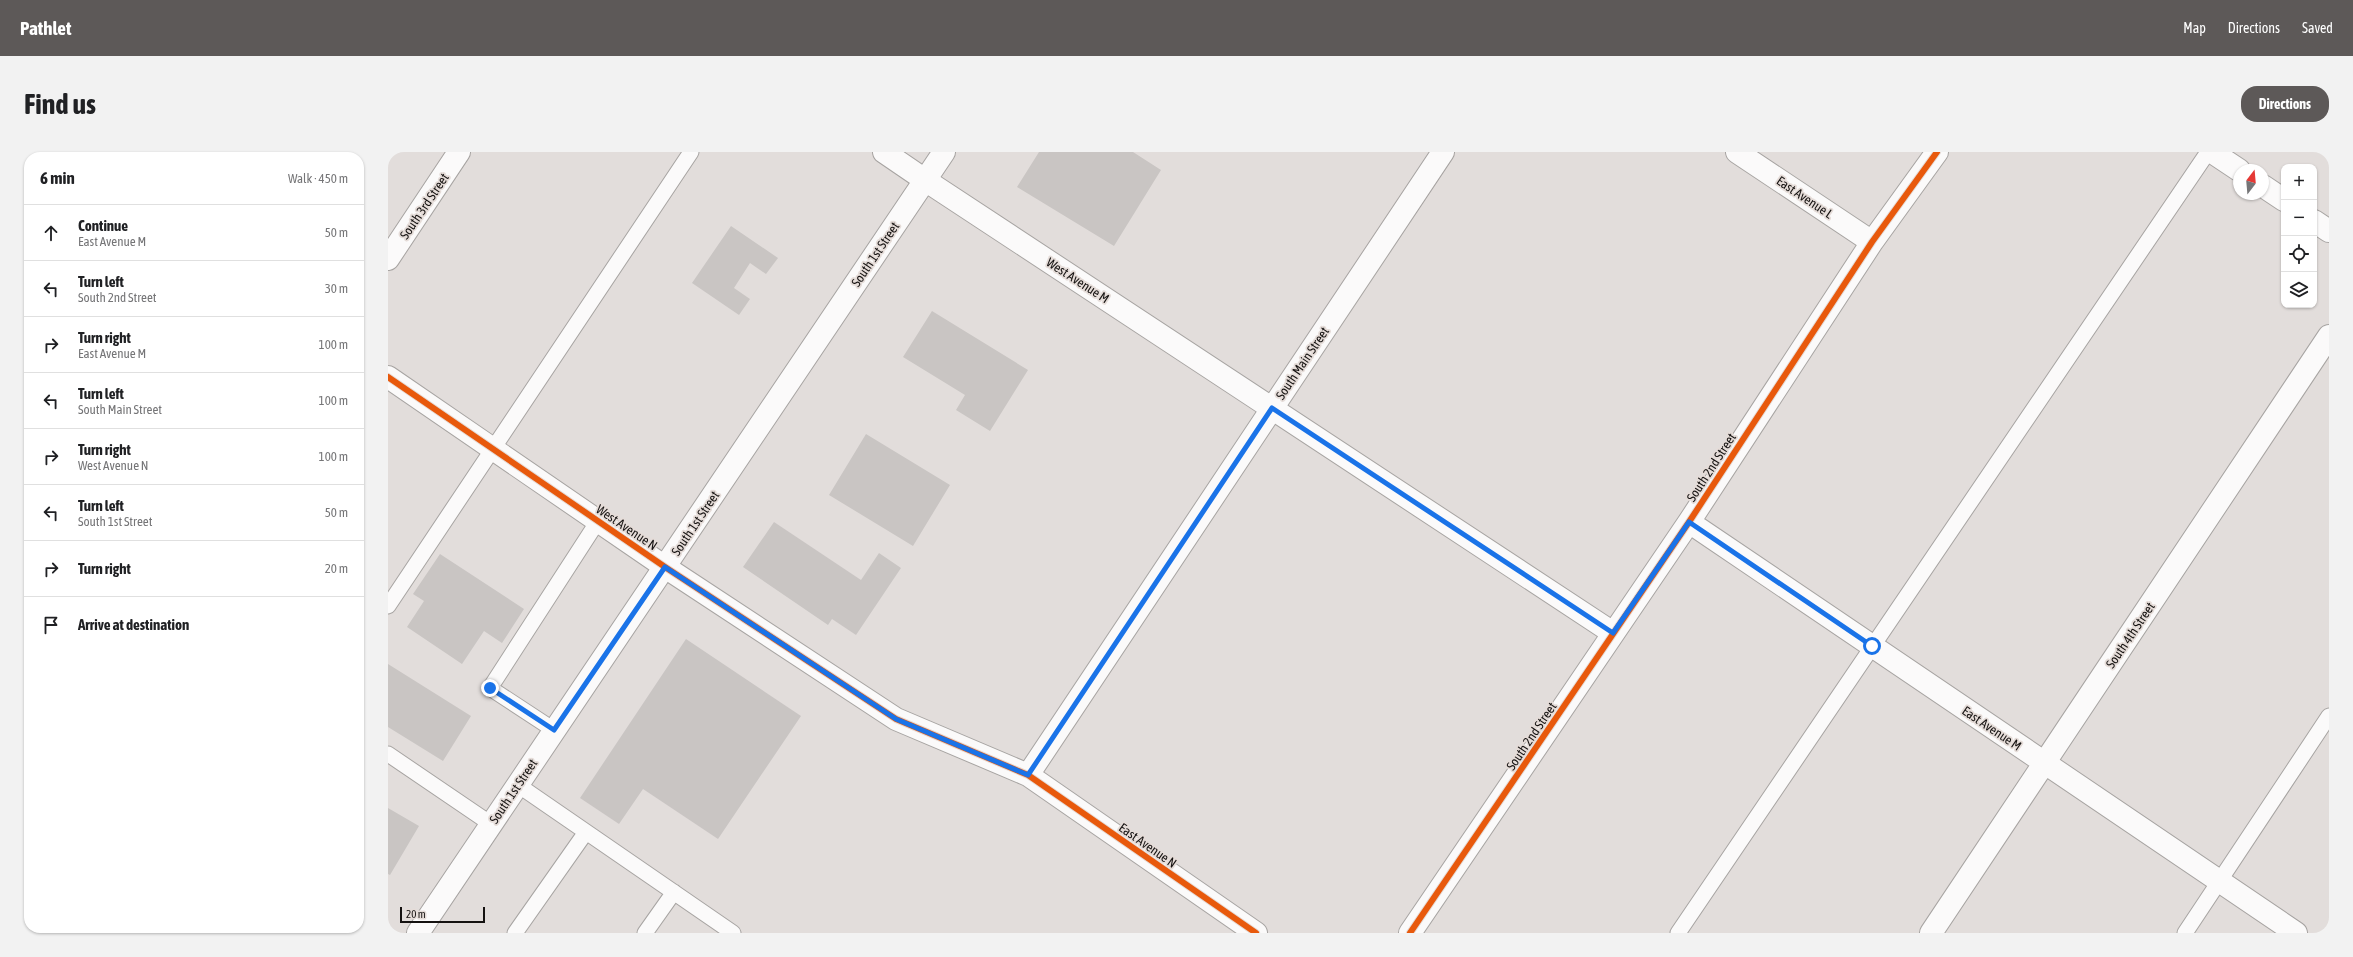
<!DOCTYPE html>
<meta charset="utf-8">
<style>
body{margin:0;font-family:"Asap Condensed",sans-serif;background:#f2f2f2;color:#202124}
.controls{position:absolute;right:12px;top:12px;display:grid;overflow:hidden;border-radius:8px;box-shadow:0 1px 3px #0004}
.controls button{width:36px;height:36px;display:grid;place-items:center;padding:0;border:0;border-bottom:1px solid #e0e0e0;background:#fff;color:#202124;font:20px sans-serif}
.compass{position:absolute;left:1845px;top:12px;width:36px;height:36px;border-radius:50%;background:#fff;box-shadow:0 1px 3px #0004;rotate:16deg}
.scale{position:absolute;left:12px;bottom:10px;width:85px;box-sizing:border-box;padding-left:4px;border:2px solid #151211;border-top:0;font-size:11px;line-height:14px;white-space:nowrap;color:#151211;-webkit-text-stroke:3px #e5dcd8;paint-order:stroke}
.stop{position:absolute;width:12px;height:12px;margin:-9px;border:3px solid #1a73e8;border-radius:50%;background:#fff}
.stop.end{background:#1a73e8;border-color:#fff;box-shadow:0 1px 4px #0008}
.list{margin:0;padding:0;list-style:none}
h2{display:flex;justify-content:space-between;align-items:center;height:52px;margin:0;padding:0 16px;font-size:17px}
h2 small{font-size:13px;font-weight:400;color:#757577}
.list li{display:grid;grid-template-columns:26px 1fr auto;gap:12px;align-items:center;box-sizing:border-box;height:56px;padding:0 16px;border-top:1px solid #e0e0e0}
.list b{display:block;font-size:15px;white-space:nowrap}
.list p{margin:0;font-size:13px;white-space:nowrap;color:#757577}
.list em{font-size:13px;font-style:normal;color:#757577}
.icon{flex:none;width:22px;height:22px;fill:none;stroke:currentColor;stroke-width:2;stroke-linecap:round;stroke-linejoin:round}
.map{position:relative;flex:none;width:1941px;height:781px;overflow:hidden;border-radius:16px}
header{display:flex;align-items:center;gap:24px;box-sizing:border-box;height:56px;padding:0 20px;background:#5d5958;color:#fff}
header strong{font-size:19px}
nav{display:flex;gap:22px;margin-inline-start:auto;font-size:14px}
.intro{display:flex;align-items:center;justify-content:space-between;box-sizing:border-box;height:96px;padding:0 24px}
h1{margin:0;font-size:28px}
.button{padding:10px 18px;border-radius:16px;background:#5d5958;color:#fff;font-size:14px;font-weight:700}
main{display:flex;gap:24px;padding:0 24px}
aside{flex:1;background:#fff;border-radius:16px;box-shadow:0 1px 3px #0004}
.map>svg:first-child{display:block}
.building{fill:#c9c5c3}
.lines{fill:none;stroke-linecap:round;stroke-linejoin:round}
.service-casing{stroke:#a7a4a2;stroke-width:17}
.minor-casing{stroke:#a7a4a2;stroke-width:24}
.tertiary-casing{stroke:#a7a4a2;stroke-width:24}
.primary-casing{stroke:#a7a4a2;stroke-width:24}
.service{stroke:#fbfafa;stroke-width:15}
.minor{stroke:#fbfafa;stroke-width:22}
.tertiary{stroke:#fbfafa;stroke-width:22}
.primary{stroke:#fbfafa;stroke-width:22}
.cycleway-casing{stroke:#e5dcd8;stroke-width:8}
.cycleway{stroke:#e8590c;stroke-width:6}
.route{stroke:#1a73e8;stroke-width:5}
.labels{text-anchor:middle;stroke-width:3.5;stroke-linejoin:round;paint-order:stroke}
.street-label{font-size:13px;fill:#151211;stroke:#e5dcd8}
</style>
<header>
<strong>Pathlet</strong>
<nav><a>Map</a><a>Directions</a><a>Saved</a></nav>
</header>
<div class="intro"><h1>Find us</h1><a class="button">Directions</a></div>
<main>
<aside>
<h2>6 min<small>Walk · 450 m</small></h2>
<ul class="list">
<li><svg class="icon" aria-label="ahead" viewBox="0 0 24 24"><path d="M12 20V5M6 11l6-6 6 6"/></svg><div><b>Continue</b><p>East Avenue M</p></div><em>50 m</em></li>
<li><svg class="icon" aria-label="left" viewBox="0 0 24 24"><path d="M17 20v-9H6M10 6l-5 5 5 5"/></svg><div><b>Turn left</b><p>South 2nd Street</p></div><em>30 m</em></li>
<li><svg class="icon" aria-label="right" viewBox="0 0 24 24"><path d="M7 20v-9h11M14 6l5 5-5 5"/></svg><div><b>Turn right</b><p>East Avenue M</p></div><em>100 m</em></li>
<li><svg class="icon" aria-label="left" viewBox="0 0 24 24"><path d="M17 20v-9H6M10 6l-5 5 5 5"/></svg><div><b>Turn left</b><p>South Main Street</p></div><em>100 m</em></li>
<li><svg class="icon" aria-label="right" viewBox="0 0 24 24"><path d="M7 20v-9h11M14 6l5 5-5 5"/></svg><div><b>Turn right</b><p>West Avenue N</p></div><em>100 m</em></li>
<li><svg class="icon" aria-label="left" viewBox="0 0 24 24"><path d="M17 20v-9H6M10 6l-5 5 5 5"/></svg><div><b>Turn left</b><p>South 1st Street</p></div><em>50 m</em></li>
<li><svg class="icon" aria-label="right" viewBox="0 0 24 24"><path d="M7 20v-9h11M14 6l5 5-5 5"/></svg><div><b>Turn right</b></div><em>20 m</em></li>
<li><svg class="icon" aria-label="arrive" viewBox="0 0 24 24"><path d="M6 21V4h12l-3 4 3 4H6"/></svg><div><b>Arrive at destination</b></div></li>
</ul>
</aside>
<div class="map">
<svg width="1941" height="781" viewBox="0 0 1941 781">
<rect width="100%" height="100%" fill="#e2dddb"/>
<path class="building" d="M651,0H745L773,18L726,94L629,35Z
M343,74L390,106L378,122L362,111L346,136L362,147L351,163L304,131Z
M544,159L640,218L602,279L568,258L577,243L515,205Z
M478,282L562,333L525,394L441,343Z
M386,370L473,428L491,401L513,416L468,483L444,467L440,473L355,415Z
M52,402L136,457L114,491L96,479L74,512L19,475L36,449L25,442Z
M298,487L413,564L330,687L255,637L231,672L192,646Z
M0,512L83,564L55,609L0,575Z
M0,656L31,674L2,723L0,722Z"/>
<g class="lines">
<g class="service-casing">
<path id="service" d="M0,454L303,0
M166,578L102,536L210,369
M0,602L103,672
M130,633L345,781
M127,781L198,680
M257,781L286,740
M1290,781L1820,0
M1797,781L1941,564"/>
</g>
<g class="minor-casing">
<path id="minor" d="M1349,0L1484,90
M1824,0L1851,18
M537,28L1225,481
M1875,34L1896,48
M1926,69L1941,79
M0,107L71,0
M0,225L277,415L508,567L640,623L868,781
M1301,370L1908,781
M640,623L1055,0
M1022,781L1301,370L1484,90L1549,0
M1543,781L1941,184"/>
</g>
<g class="tertiary-casing">
<path id="tertiary" d="M496,0L537,28"/>
</g>
<g class="primary-casing">
<path id="primary" d="M30,781L556,0"/>
</g>
<use href="#service" class="service"/>
<use href="#minor" class="minor"/>
<use href="#tertiary" class="tertiary"/>
<use href="#primary" class="primary"/>
<g class="cycleway-casing">
<path id="cycleway" d="M0,225L277,415L508,567L640,623L868,781
M1022,781L1301,370L1484,90L1549,0"/>
</g>
<use href="#cycleway" class="cycleway"/>
</g>
<g class="lines">
<path class="route" d="M102,536L166,578L277,415L508,567L640,623L884,256L1225,481L1301,370L1484,494"/>
</g>
<g class="labels">
<g class="street-label">
<text transform="translate(1417 45) rotate(34)" y="5">East Avenue L</text>
<text transform="translate(36 54) rotate(-56)" y="5">South 3rd Street</text>
<text transform="translate(487 102) rotate(-56)" y="5">South 1st Street</text>
<text transform="translate(690 128) rotate(33)" y="5">West Avenue M</text>
<text transform="translate(914 211) rotate(-56)" y="5">South Main Street</text>
<text transform="translate(1323 315) rotate(-57)" y="5">South 2nd Street</text>
<text transform="translate(307 371) rotate(-56)" y="5">South 1st Street</text>
<text transform="translate(239 375) rotate(34)" y="5">West Avenue N</text>
<text transform="translate(1742 483) rotate(-56)" y="5">South 4th Street</text>
<text transform="translate(1604 576) rotate(34)" y="5">East Avenue M</text>
<text transform="translate(1143 584) rotate(-56)" y="5">South 2nd Street</text>
<text transform="translate(125 639) rotate(-56)" y="5">South 1st Street</text>
<text transform="translate(760 693) rotate(35)" y="5">East Avenue N</text>
</g>
</g>
</svg>
<div class="controls">
<button>+</button>
<button>−</button>
<button><svg class="icon" aria-label="locate" viewBox="0 0 24 24"><circle cx="12" cy="12" r="6"/><path d="M12 2v4M12 18v4M2 12h4M18 12h4"/></svg></button>
<button><svg class="icon" aria-label="layers" viewBox="0 0 24 24"><path d="M12 4l9 5-9 5-9-5zM3 14l9 5 9-5"/></svg></button>
</div>
<svg class="compass" viewBox="-18 -18 36 36"><path d="M0-13l5 13h-10z" fill="#e53935"/><path d="M0 13l5-13h-10z" fill="#757577"/></svg>
<div class="scale">20 m</div>
<div class="stop" style="left:1484px;top:494px"></div>
<div class="stop end" style="left:102px;top:536px"></div>
</div>
</main>
